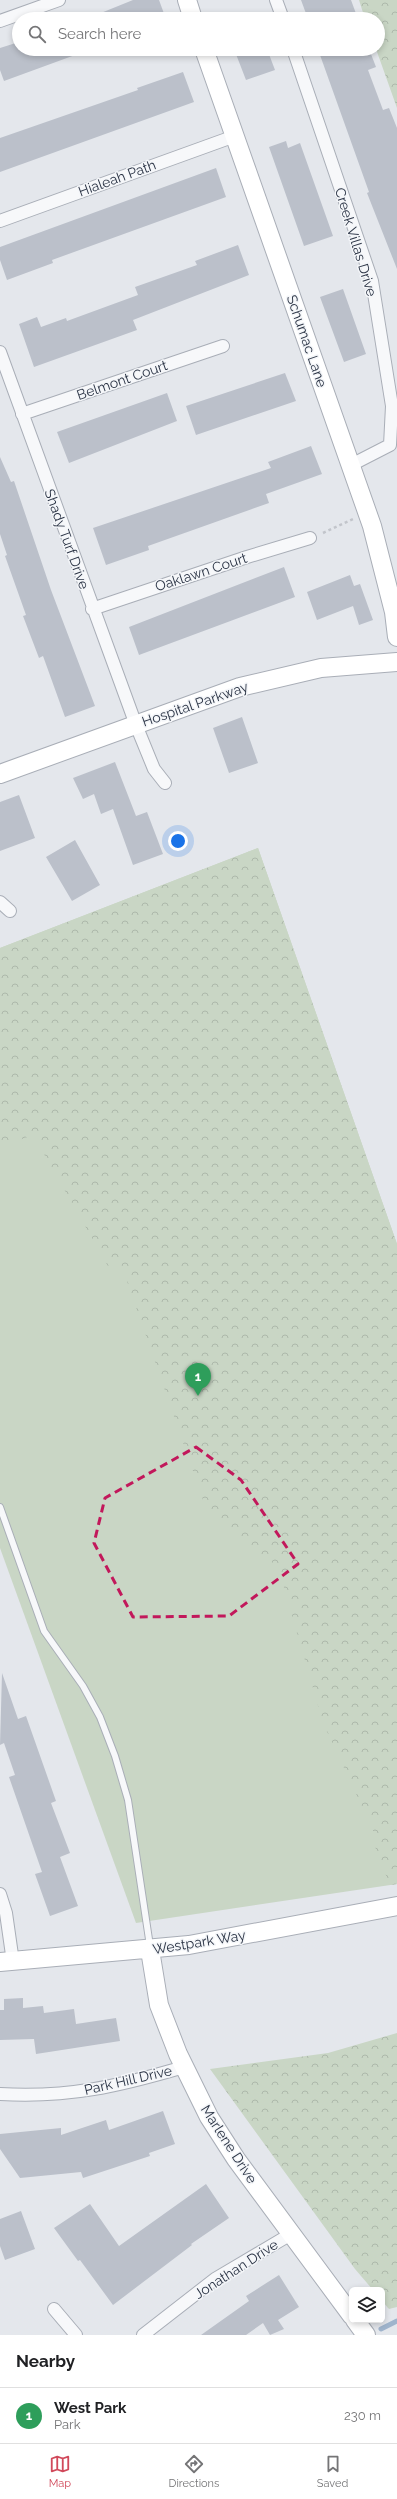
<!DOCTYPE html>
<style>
body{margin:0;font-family:Raleway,sans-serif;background:#f2f2f2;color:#202124}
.controls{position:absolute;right:12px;bottom:12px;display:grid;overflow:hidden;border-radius:6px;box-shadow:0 2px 6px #0003}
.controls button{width:36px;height:36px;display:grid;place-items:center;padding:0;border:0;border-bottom:1px solid #e0e0e0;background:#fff;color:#202124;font:20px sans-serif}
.you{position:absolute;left:178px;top:841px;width:14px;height:14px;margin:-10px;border:3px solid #fff;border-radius:50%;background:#1a73e8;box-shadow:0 0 0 6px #1a73e833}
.badge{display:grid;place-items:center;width:26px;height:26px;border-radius:50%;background:#d1495b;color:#fff;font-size:13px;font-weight:700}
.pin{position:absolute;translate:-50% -33px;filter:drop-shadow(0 1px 2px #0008)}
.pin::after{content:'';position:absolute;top:21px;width:14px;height:12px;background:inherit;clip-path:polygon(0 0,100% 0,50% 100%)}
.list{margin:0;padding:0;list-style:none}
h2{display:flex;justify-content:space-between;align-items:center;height:52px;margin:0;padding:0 16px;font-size:17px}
h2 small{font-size:13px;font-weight:400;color:#757577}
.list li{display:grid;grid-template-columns:26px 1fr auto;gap:12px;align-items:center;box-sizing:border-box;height:56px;padding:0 16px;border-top:1px solid #e0e0e0}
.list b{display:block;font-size:15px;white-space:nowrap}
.list p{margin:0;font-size:13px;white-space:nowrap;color:#757577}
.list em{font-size:13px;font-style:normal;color:#757577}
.icon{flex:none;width:22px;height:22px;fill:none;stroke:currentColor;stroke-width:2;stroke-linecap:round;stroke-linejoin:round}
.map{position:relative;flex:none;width:397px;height:2335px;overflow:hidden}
.search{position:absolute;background:#fff;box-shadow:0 2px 6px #0003;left:12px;right:12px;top:12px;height:44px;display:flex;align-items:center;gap:10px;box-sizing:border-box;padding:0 14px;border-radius:22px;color:#757577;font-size:15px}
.sheet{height:108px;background:#fff}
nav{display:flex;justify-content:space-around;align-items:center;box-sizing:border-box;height:56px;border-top:1px solid #e0e0e0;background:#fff;font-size:11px;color:#757577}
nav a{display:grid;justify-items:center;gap:2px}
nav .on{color:#d1495b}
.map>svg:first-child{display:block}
.green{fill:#c9d6c5}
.forest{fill:url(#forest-crowns)}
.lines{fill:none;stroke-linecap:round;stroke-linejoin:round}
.stream{stroke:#9fb4cc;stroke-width:5}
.building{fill:#bbc0ca}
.lane-casing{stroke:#a9aeb7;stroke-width:8}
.street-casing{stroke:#a9aeb7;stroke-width:14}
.secondary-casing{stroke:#a9aeb7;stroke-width:20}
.path{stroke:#c2c5cb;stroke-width:2.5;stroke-dasharray:3 3;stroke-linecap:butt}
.lane{stroke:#f7f8fa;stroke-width:6}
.street{stroke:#f7f8fa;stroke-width:12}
.secondary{stroke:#fff;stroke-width:18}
.marked{fill:none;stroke:#c2185b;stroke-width:3;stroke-dasharray:8 5;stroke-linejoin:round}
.labels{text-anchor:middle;stroke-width:3;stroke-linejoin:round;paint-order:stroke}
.street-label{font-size:14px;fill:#2b3445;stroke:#f4f6f9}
</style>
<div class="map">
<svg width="397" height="2335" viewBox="0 0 397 2335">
<defs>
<pattern id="forest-crowns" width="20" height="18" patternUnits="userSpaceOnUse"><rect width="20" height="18" fill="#c9d6c5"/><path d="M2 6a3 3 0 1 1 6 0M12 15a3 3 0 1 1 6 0" fill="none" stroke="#adb8ab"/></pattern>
</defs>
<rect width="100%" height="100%" fill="#e4e7ec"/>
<path class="green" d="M258,848L397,1244V1884L136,1923L0,1548V948Z"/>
<path class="forest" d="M359,0H397V108L376,49H378V19H365Z
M258,848L397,1244V1884L391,1885L377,1858L373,1830L323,1723L278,1567L239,1537L204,1503L121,1264L109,1268L33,1135L0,1147V948Z
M397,2033V2307L389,2309L382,2301V2290H373L355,2269L210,2069L328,2053Z"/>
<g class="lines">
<path class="stream" d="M381,2329L397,2321"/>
</g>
<path class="building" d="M133,0H159L166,19H86Z
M301,0H351L358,19H308Z
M19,42V49L86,51L4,81L0,70V48Z
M234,49H267L275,70L246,80Z
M336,49H369L376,67L368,70L383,110L389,108L397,128V269L367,193L369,192L320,55Z
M183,72L194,102L0,172V138L138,90L137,88Z
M286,141L288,148L300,143L333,236L304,246L269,147Z
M216,168L226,197L52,260L53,263L7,280L0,260V247Z
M238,245L249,275L133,320L137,330L34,367L19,324L37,317L41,327L66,318L67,321L138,295L135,287L197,265L195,261Z
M343,289L366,354L344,362L320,297Z
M285,373L296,401L196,435L186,406Z
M167,393L177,421L69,463L57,432Z
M311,446L322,474L266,494L269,503L148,546L149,550L106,565L93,528L271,468L268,462Z
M0,457L11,482L14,481L51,590L95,706L65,717L43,656L39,658L23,616L26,615L5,556L7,555L0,534Z
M284,567L295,597L139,655L129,627Z
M350,575L354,586L360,584L373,620L359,625L353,606L317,620L307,592Z
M242,717L258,763L229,773L213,728Z
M115,762L136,816L147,812L163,854L133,865L113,809L101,814L94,794L83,799L73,778Z
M19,795L35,838L0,851V802Z
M75,840L100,885L72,901L46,857Z
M2,1673L18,1719L26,1716L56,1801L51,1803L70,1853L60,1857L78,1906L50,1916L35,1874L42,1872L9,1777L15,1775L4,1743L0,1745Z
M23,1998V2008L43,2006L44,2013L74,2009L76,2024L116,2018L120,2041L36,2054L34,2039L0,2040V2010H4V1999Z
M163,2111L175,2144L149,2153L150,2156L83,2178L81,2172L20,2178L0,2149V2134L61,2128V2135L106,2120L109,2130Z
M206,2184L229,2218L191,2244L192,2245L113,2305L80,2260L78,2261L54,2228L90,2204L119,2246Z
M21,2211L35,2249L5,2260L0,2246V2219Z
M279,2275L299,2307L278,2320L284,2329L270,2335L263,2323L246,2335H201L249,2301L246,2296Z"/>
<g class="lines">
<g class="lane-casing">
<path id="lane" d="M0,1507L44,1631L83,1686L100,1717L115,1756L128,1800L150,1946"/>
</g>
<g class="street-casing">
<path id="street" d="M276,0L283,19
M0,21L59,0
M293,49L372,281L392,406L390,445L351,465
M0,221L235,136
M0,352L136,725L154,769L165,783
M22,414L223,346
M92,609L247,557L310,538
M0,902L10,911
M0,1894L6,1913L13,1962
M0,2094C69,2098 119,2086 184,2067
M54,2309L76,2335
M143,2335L215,2279L291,2234"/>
</g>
<g class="secondary-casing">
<path id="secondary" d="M187,0L193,19
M204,49L372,526L394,612L397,637
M0,774L240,687L321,668L397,662
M150,1950L159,2005L178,2054L209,2117L236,2159L352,2316
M0,1962L189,1945L397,1906
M355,2320L366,2335"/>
</g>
<path class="path" d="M323,533L353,519"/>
<use href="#lane" class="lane"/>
<use href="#street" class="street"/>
<use href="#secondary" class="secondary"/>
</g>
<path class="marked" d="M196,1447L241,1480L298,1564L229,1616L133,1617L94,1543L105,1498Z"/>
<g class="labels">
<g class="street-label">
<text transform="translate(117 178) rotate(-20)" y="5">Hialeah Path</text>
<text transform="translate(356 242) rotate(73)" y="5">Creek Villas Drive</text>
<text transform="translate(307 341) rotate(71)" y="5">Schumac Lane</text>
<text transform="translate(122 380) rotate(-19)" y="5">Belmont Court</text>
<text transform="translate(67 539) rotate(70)" y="5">Shady Turf Drive</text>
<text transform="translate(201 572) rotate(-18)" y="5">Oaklawn Court</text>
<text transform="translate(195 704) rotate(-19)" y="5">Hospital Parkway</text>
<text transform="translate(199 1942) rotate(-9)" y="5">Westpark Way</text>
<text transform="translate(128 2080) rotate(-13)" y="5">Park Hill Drive</text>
<text transform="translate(229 2144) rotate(57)" y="5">Marlene Drive</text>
<text transform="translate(236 2269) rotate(-33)" y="5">Jonathan Drive</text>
</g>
</g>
</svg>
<div class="controls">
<button><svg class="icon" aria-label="layers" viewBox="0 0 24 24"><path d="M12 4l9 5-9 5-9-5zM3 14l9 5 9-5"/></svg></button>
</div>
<div class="you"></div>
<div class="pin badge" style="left:198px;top:1396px;background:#2e9e5b">1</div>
<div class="search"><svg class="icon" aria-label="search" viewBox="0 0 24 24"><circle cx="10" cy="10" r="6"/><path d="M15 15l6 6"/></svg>Search here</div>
</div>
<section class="sheet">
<h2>Nearby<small></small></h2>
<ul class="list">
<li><span class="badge" style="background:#2e9e5b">1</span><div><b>West Park</b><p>Park</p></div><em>230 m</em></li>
</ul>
</section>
<nav>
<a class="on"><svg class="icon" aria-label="map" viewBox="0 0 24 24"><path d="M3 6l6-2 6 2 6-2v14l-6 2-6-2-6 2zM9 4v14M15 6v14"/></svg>Map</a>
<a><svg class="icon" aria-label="directions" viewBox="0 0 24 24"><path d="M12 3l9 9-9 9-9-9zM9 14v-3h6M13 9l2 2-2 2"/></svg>Directions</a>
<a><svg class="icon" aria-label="saved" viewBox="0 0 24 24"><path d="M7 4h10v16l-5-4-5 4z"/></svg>Saved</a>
</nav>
